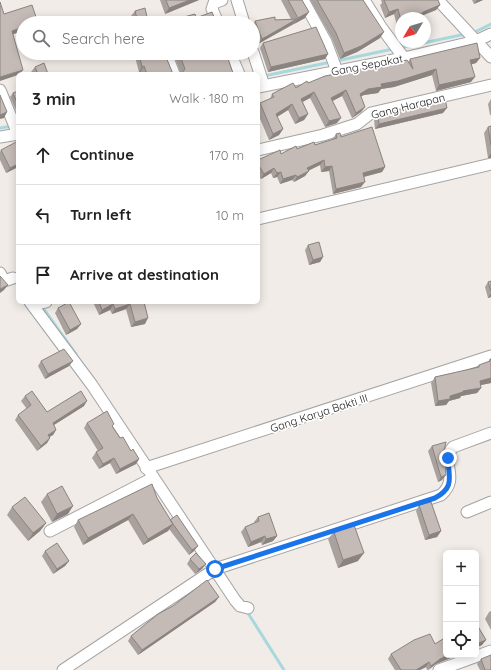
<!DOCTYPE html>
<meta charset="utf-8">
<style>
body{margin:0;font-family:Quicksand,sans-serif;background:#f6f6f6;color:#222}
.controls{position:absolute;right:12px;bottom:12px;display:grid;overflow:hidden;border-radius:6px;box-shadow:0 2px 10px #0003}
.controls button{width:36px;height:36px;display:grid;place-items:center;padding:0;border:0;border-bottom:1px solid #e0e0e0;background:#fff;color:#222;font:20px sans-serif}
.compass{position:absolute;left:395px;top:12px;width:36px;height:36px;border-radius:50%;background:#fff;box-shadow:0 2px 10px #0003;rotate:232deg}
.stop{position:absolute;width:12px;height:12px;margin:-9px;border:3px solid #1a73e8;border-radius:50%;background:#fff}
.stop.end{background:#1a73e8;border-color:#fff;box-shadow:0 1px 4px #0008}
.list{margin:0;padding:0;list-style:none}
h2{display:flex;justify-content:space-between;align-items:center;height:52px;margin:0;padding:0 16px;font-size:17px}
h2 small{font-size:13px;font-weight:400;color:#767676}
.list li{display:grid;grid-template-columns:26px 1fr auto;gap:12px;align-items:center;box-sizing:border-box;height:60px;padding:0 16px;border-top:1px solid #e0e0e0}
.list b{display:block;font-size:15px;white-space:nowrap}
.list em{font-size:13px;font-style:normal;color:#767676}
.icon{flex:none;width:22px;height:22px;fill:none;stroke:currentColor;stroke-width:2;stroke-linecap:round;stroke-linejoin:round}
.map{position:relative;flex:none;width:491px;height:670px;overflow:hidden}
.search{position:absolute;background:#fff;box-shadow:0 2px 10px #0003;left:16px;top:16px;width:244px;height:44px;display:flex;align-items:center;gap:10px;box-sizing:border-box;padding:0 14px;border-radius:22px;color:#767676;font-size:15px}
.panel{position:absolute;background:#fff;box-shadow:0 2px 10px #0003;left:16px;top:72px;width:244px;height:232px;border-radius:6px}
.map>svg:first-child{display:block}
.lines{fill:none;stroke-linecap:round;stroke-linejoin:round}
.stream{stroke:#a8d8dd;stroke-width:3}
.minor-casing{stroke:#a4a4a4;stroke-width:13}
.minor{stroke:#fff;stroke-width:11}
.wall{fill:#a9a19d}
.shaded-wall{fill:#8a837f}
.building{fill:#c5bbb6;stroke:#8a837f}
.route{stroke:#1a73e8;stroke-width:5}
.labels{text-anchor:middle;stroke-width:3.5;stroke-linejoin:round;paint-order:stroke}
.street-label{font-size:11px;fill:#202020;stroke:#fff}
</style>
<div class="map">
<svg width="491" height="670" viewBox="0 0 491 670">
<rect width="100%" height="100%" fill="#f1ece7"/>
<g class="lines">
<path class="stream" d="M473,33L491,24
M399,48L466,34
M336,61L393,49
M264,76L331,62
M0,128L12,126
M41,305L76,354
M246,610L284,670"/>
<g class="minor-casing">
<path id="minor" d="M237,0L244,23
M303,0L326,42L337,71
M364,0L381,27L404,58
M438,0L491,57
M218,23L212,9L214,3L222,0
M253,52L264,86
M166,53L174,74
M230,53L239,74
M258,87L404,58L476,41L491,34
M0,90L18,134
M0,137L18,134
M258,150L323,135L357,124L371,113L491,85
M258,219L491,164
M0,273L4,281L13,278
M30,302L92,385L235,600L240,606L248,608
M33,305L46,302
M146,468L491,356
M467,512L491,502
M50,531L153,478
M63,670L215,569L441,495C461,477 439,463 453,447L491,433
M439,670L491,651"/>
</g>
<use href="#minor" class="minor"/>
</g>
<path class="wall" d="M160,0H199L165,14Z
M281,0H302L305,18L258,44L253,30V25L255,21L291,19Z
M310,0H363L380,38L357,52L340,59L332,39Z
M381,0H438L440,5L436,10L421,16L420,18H401V37H400L394,14L385,18L380,5L382,3Z
M472,0H483L474,4Z
M135,11L145,20L143,23H133L131,16Z
M263,43L328,54L325,59L268,72L260,48Z
M134,53H154L155,59L173,74H175H141L140,72H139Z
M173,53H226L233,73V74H181Z
M480,58L476,63L472,64L471,82L436,91L432,75L394,87L381,89L378,93L364,95L361,96L365,107L361,112L352,118L342,96L332,101L337,123L325,127L310,98L302,102L308,114L304,120L295,124L288,110L277,117L283,129L279,135L269,140L258,114V106L260,103L270,99L272,94L308,83L408,62L410,59Z
M35,67L48,74H32L31,72Z
M18,91V115L10,97L13,93Z
M491,99V115H490L488,104Z
M443,113L375,129L374,119L378,114Z
M491,126V158H488L484,133L488,127Z
M336,134L341,137L385,167L382,172L364,177L361,187L333,194L329,171L321,172L320,165L309,170L305,176L294,182L292,180L280,184L277,177L273,178L271,173L261,179L258,175V160L332,140Z
M1,150L18,167L6,173L0,160V152Z
M308,245L323,257L320,262L309,265L305,250Z
M491,281V297L488,298L485,287L488,282Z
M93,302H144L145,324L131,327L126,309L112,314L110,310L99,315Z
M58,308L81,324L77,329L66,335L55,313Z
M490,359H491V383L481,385V388L477,393L461,396L460,398L449,401L446,405L435,406L431,383L435,377L476,368L479,365L488,362Z
M41,361L69,366L45,379L38,366Z
M25,396L47,412L84,406L54,425L56,430L53,435L49,437L50,438L47,443L37,451L15,420L18,415L27,409L21,401Z
M87,423L112,427L120,438L139,459L136,464L116,474L110,463L99,469L92,458L96,452L98,451L84,428Z
M432,446L444,451L442,480L438,482L428,451Z
M47,494L68,514L52,522L41,502Z
M157,498L170,520L194,551L189,555L169,529L168,531L143,545L128,520L83,545L74,527L78,520Z
M419,505L441,531L437,537L425,540L416,511Z
M12,507L46,523L40,531L28,541L7,515Z
M258,517L277,536L273,541L262,545L261,542L248,547L241,532L245,527L255,523L254,522Z
M334,532L358,561L338,568L328,539Z
M45,551L69,561L65,566L53,574L42,556Z
M190,559L202,569L195,574L187,564Z
M219,597L215,602L138,655L128,641L131,636Z
M491,611V630L485,619L489,612Z
M435,644L453,657L436,664L428,670H427L426,667L420,670H395L388,659L391,654Z
M481,659L491,670H480L477,664Z"/>
<path class="shaded-wall" d="M190,0H199L165,14L169,8Z
M477,0H483L474,4Z
M440,5L436,10L421,16L420,18H413L414,15Z
M398,9L394,14L385,18L389,12Z
M309,12L305,18L294,24L298,18Z
M147,17L143,23H137L138,22Z
M297,19L293,24L258,44L262,39Z
M23,27V31L8,36L12,31Z
M384,32L380,38L357,52L340,59L344,53Z
M328,54L325,59L268,72L271,67Z
M480,58L476,63L466,66L470,60Z
M144,66L140,72H139L142,67Z
M436,69L432,75L394,87L381,89L378,93L364,95L356,99L360,94L368,89L381,84Z
M23,70L20,74H18V75L0,81V77Z
M475,77L471,82L436,91L439,85Z
M346,90L342,96L327,104L331,98Z
M314,92L310,98L297,105L301,99Z
M292,104L288,110L272,120L276,114Z
M365,107L361,112L352,118L356,113Z
M447,108L443,113L375,129L379,124Z
M7,112L4,118L0,119V115Z
M308,114L304,120L295,124L299,118Z
M341,118L337,123L325,127L329,121Z
M283,129L279,135L269,140L273,134Z
M491,153V158H488Z
M324,160L320,165L304,173L307,168Z
M18,164V167L6,173L10,168Z
M332,166L329,171L321,172L325,167Z
M385,167L382,172L359,178L363,173Z
M274,168L271,173L261,179L264,174Z
M309,171L305,176L294,182L297,177Z
M281,172L277,177L273,178L277,173Z
M296,175L292,180L280,184L283,179Z
M365,182L361,187L333,194L336,189Z
M323,257L320,262L309,265L313,260Z
M8,285L4,290L0,293V289Z
M491,293V297L488,298Z
M113,304L110,310L99,315L102,310Z
M130,304L126,309L112,314L115,309Z
M148,318L145,324L131,327L135,322Z
M81,324L77,329L66,335L70,330Z
M73,361L69,366L45,379L48,374Z
M491,378V383L476,386L480,381Z
M481,388L477,393L461,396L460,398L449,401L446,405L435,406L438,401L450,396L463,391Z
M87,401L84,406L49,428L53,423Z
M56,430L53,435L44,440L48,435Z
M50,438L47,443L37,451L41,446Z
M114,458L110,463L99,469L103,464Z
M139,459L136,464L116,474L120,469Z
M446,475L442,480L438,482L441,477Z
M73,506L68,514L52,522L57,514Z
M133,514L128,520L83,545L88,538Z
M46,523L40,531L28,541L33,533Z
M173,524L168,531L143,545L148,539Z
M441,531L437,537L425,540L429,535Z
M265,536L261,542L248,547L251,542Z
M277,536L273,541L262,545L266,539Z
M198,546L194,551L189,555L192,550Z
M364,553L358,561L338,568L343,560Z
M69,561L65,566L53,574L57,569Z
M206,564L202,569L195,574L199,569Z
M219,597L215,602L138,655L142,650Z
M486,640L482,645L476,648V644Z
M448,655H454L453,657L436,664L428,670L431,666L440,659Z
M429,662L426,667L420,670H416Z"/>
<path class="building" d="M166,0H190L169,8Z
M288,0H302L309,12L298,18Z
M317,0H363L384,32L361,46L344,53L336,33Z
M384,0H438L440,5L423,12V13L414,15L415,18H401V21L398,9L389,12Z
M0,2L4,14L32,5L38,23H23V27L12,31L23,70L0,77Z
M145,8L147,17L145,18V20L138,22L135,11Z
M212,12L216,22L212,23H174L173,20L195,14L196,18Z
M275,17V20L297,19L262,39L255,21Z
M316,27L328,54L271,67L263,43Z
M477,43L480,58L470,60L475,77L439,85L436,69L398,81L381,84L382,87L368,89L360,94L365,107L356,113L346,90L331,98L341,118L329,121L314,92L301,99L308,114L299,118L292,104L276,114L283,129L273,134L260,103L274,97L272,94L293,83L296,88L307,81L308,83L325,76L407,60L413,69L410,59Z
M139,53H154L155,59L166,57L173,74H175H147L144,66L142,67Z
M179,53H226L233,73L231,74H181L185,69Z
M44,63L48,74H38L35,67Z
M18,91V105L13,93Z
M0,95L7,112L0,115Z
M445,99L447,108L379,124L378,114Z
M491,126V145L488,127Z
M372,127L385,167L363,173L365,182L336,189L332,166L325,167L324,160L307,168L309,171L297,177L296,175L283,179L281,172L277,173L274,168L264,174L258,164V160L280,150L281,154L296,146L297,149L314,142L315,145L337,138L336,134L340,133L341,137Z
M18,141V164L10,168L1,150Z
M319,242L323,257L313,260L308,245Z
M0,276L8,285L0,289Z
M491,281V291L488,282Z
M69,302L81,324L70,330L58,308Z
M99,302H144L148,318L135,322L130,304L115,309L113,304L102,310Z
M64,349L73,361L48,374L41,361Z
M490,359H491V378L480,381L481,388L463,391V392L450,396V399L438,401L435,377L479,367V365L490,361Z
M32,391L47,412L81,391L87,401L53,423L56,430L48,435L50,438L41,446L18,415L31,405L25,396Z
M107,411L114,424L112,426L120,438L123,437L131,451L133,449L139,459L120,469L114,458L103,464L96,452L103,448L87,423Z
M446,442L444,451L446,475L441,477L432,446Z
M152,484L157,498L173,524L148,539L133,514L88,538L78,520Z
M62,486L73,506L57,514L47,494Z
M25,497L46,523L33,533L12,507Z
M431,502L441,531L429,535L419,505Z
M269,513L277,536L266,539L265,536L251,542L245,527L259,521L258,517Z
M177,515L198,546L192,550L170,520Z
M354,525L364,553L343,560L334,532Z
M57,543L69,561L57,569L45,551Z
M196,553L206,564L199,569L190,559Z
M207,580L219,597L142,650L131,636L158,614L173,606Z
M476,623L486,640L476,644Z
M430,634L435,644L446,637V655H448L440,659L431,666L429,662L416,670H401L391,654L414,640Z
M491,655V670H485L481,659Z"/>
<g class="lines">
<path class="route" d="M215,569L435,498C456,487 448,476 448,458"/>
</g>
<g class="labels">
<g class="street-label">
<text transform="translate(367 65) rotate(-11)" y="4">Gang Sepakat</text>
<text transform="translate(408 106) rotate(-14)" y="4">Gang Harapan</text>
<text transform="translate(319 413) rotate(-18)" y="4">Gang Karya Bakti III</text>
</g>
</g>
</svg>
<div class="controls">
<button>+</button>
<button>−</button>
<button><svg class="icon" aria-label="locate" viewBox="0 0 24 24"><circle cx="12" cy="12" r="6"/><path d="M12 2v4M12 18v4M2 12h4M18 12h4"/></svg></button>
</div>
<svg class="compass" viewBox="-18 -18 36 36"><path d="M0-13l5 13h-10z" fill="#e53935"/><path d="M0 13l5-13h-10z" fill="#767676"/></svg>
<div class="stop" style="left:215px;top:569px"></div>
<div class="stop end" style="left:448px;top:458px"></div>
<div class="search"><svg class="icon" aria-label="search" viewBox="0 0 24 24"><circle cx="10" cy="10" r="6"/><path d="M15 15l6 6"/></svg>Search here</div>
<section class="panel">
<h2>3 min<small>Walk · 180 m</small></h2>
<ul class="list">
<li><svg class="icon" aria-label="ahead" viewBox="0 0 24 24"><path d="M12 20V5M6 11l6-6 6 6"/></svg><div><b>Continue</b></div><em>170 m</em></li>
<li><svg class="icon" aria-label="left" viewBox="0 0 24 24"><path d="M17 20v-9H6M10 6l-5 5 5 5"/></svg><div><b>Turn left</b></div><em>10 m</em></li>
<li><svg class="icon" aria-label="arrive" viewBox="0 0 24 24"><path d="M6 21V4h12l-3 4 3 4H6"/></svg><div><b>Arrive at destination</b></div></li>
</ul>
</section>
</div>
